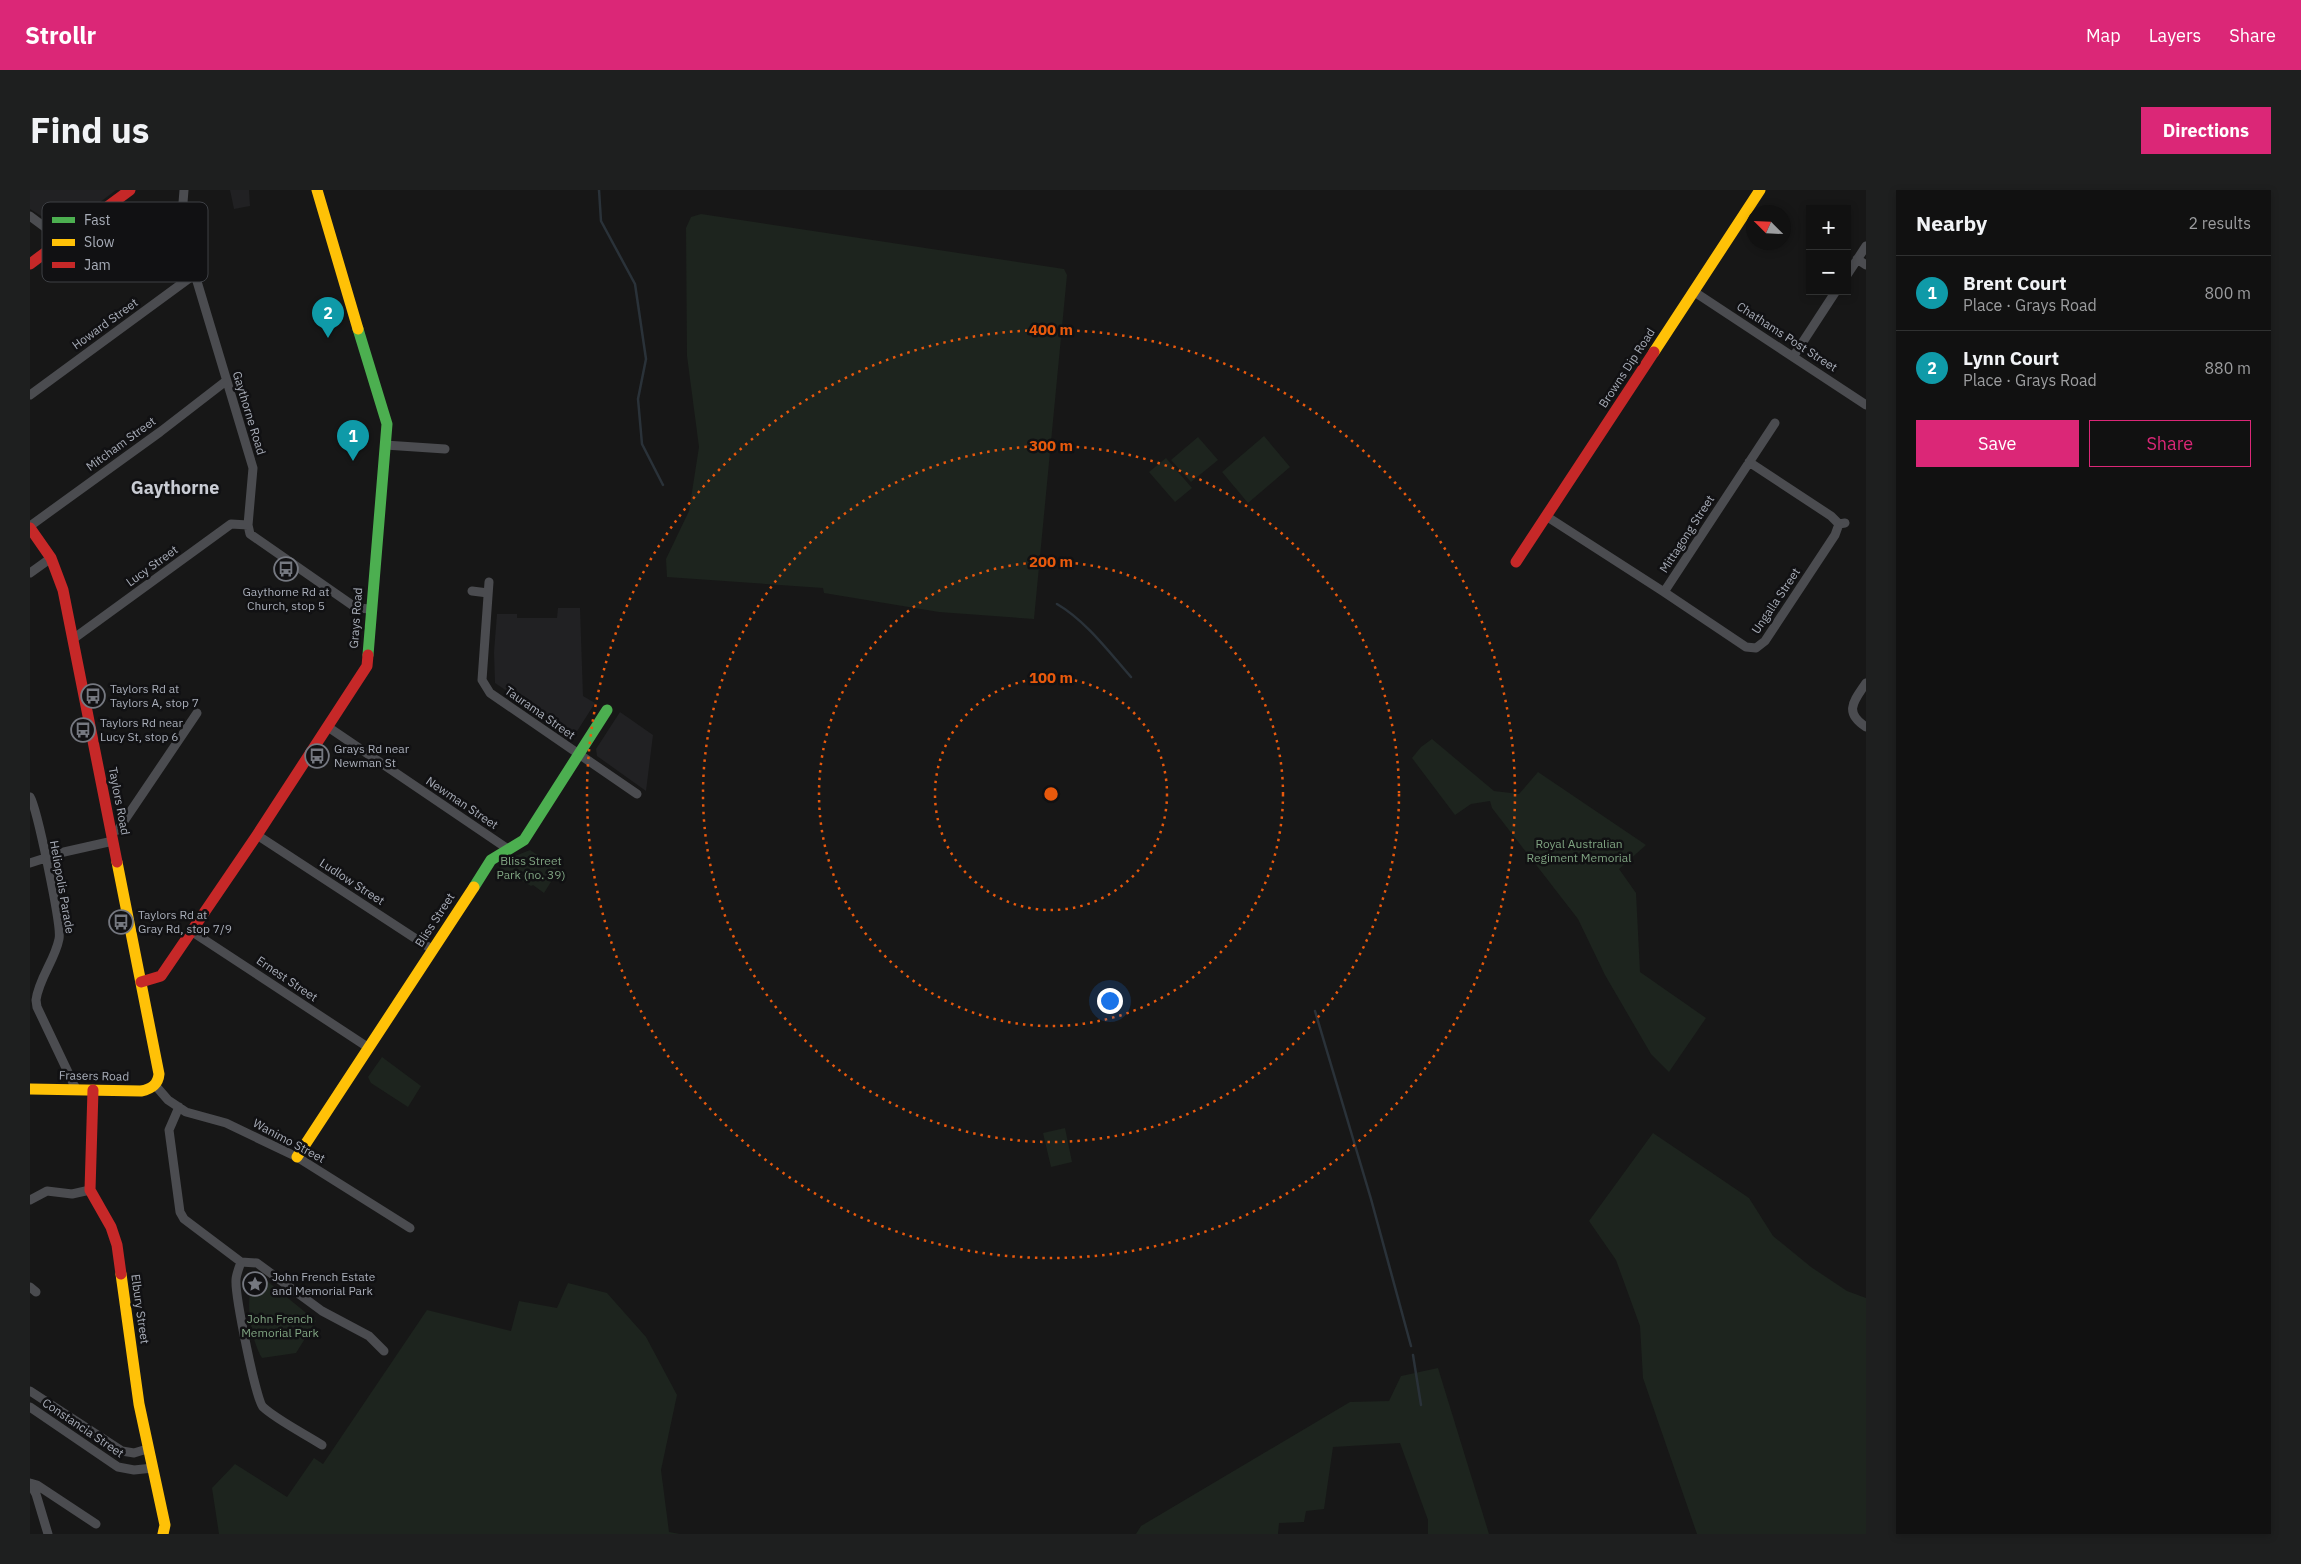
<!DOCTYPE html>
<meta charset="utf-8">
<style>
body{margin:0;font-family:"IBM Plex Sans",sans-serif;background:#1e1f1f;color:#f1f3f6}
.controls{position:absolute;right:15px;top:15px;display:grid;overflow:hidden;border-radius:0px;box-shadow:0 2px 8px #0003}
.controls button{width:45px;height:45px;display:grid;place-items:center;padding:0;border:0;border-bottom:1px solid #303131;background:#111;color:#f1f3f6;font:25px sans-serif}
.compass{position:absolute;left:1716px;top:15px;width:45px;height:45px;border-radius:50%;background:#111;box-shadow:0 2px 8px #0003;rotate:294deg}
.you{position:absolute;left:1079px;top:810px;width:18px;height:18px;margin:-12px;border:4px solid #fff;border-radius:50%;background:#1a73e8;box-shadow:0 0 0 8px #1a73e833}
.badge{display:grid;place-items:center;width:32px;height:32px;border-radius:50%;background:#db2777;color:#fff;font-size:16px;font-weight:700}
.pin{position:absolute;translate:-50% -41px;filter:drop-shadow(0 1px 2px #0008)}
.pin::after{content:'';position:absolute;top:26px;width:18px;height:15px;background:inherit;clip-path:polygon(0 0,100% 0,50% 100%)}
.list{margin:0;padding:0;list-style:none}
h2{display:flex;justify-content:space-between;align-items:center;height:65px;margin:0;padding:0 20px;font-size:21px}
h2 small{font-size:16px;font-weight:400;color:#9c9d9f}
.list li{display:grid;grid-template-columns:32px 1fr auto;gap:15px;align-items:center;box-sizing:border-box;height:75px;padding:0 20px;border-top:1px solid #303131}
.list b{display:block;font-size:19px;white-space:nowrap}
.list p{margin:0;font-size:16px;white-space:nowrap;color:#9c9d9f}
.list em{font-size:16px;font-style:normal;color:#9c9d9f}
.actions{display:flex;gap:10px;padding:15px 20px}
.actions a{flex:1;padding:11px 0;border:1px solid #db2777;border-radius:0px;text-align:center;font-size:18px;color:#db2777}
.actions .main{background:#db2777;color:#fff}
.map{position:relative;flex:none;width:1836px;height:1344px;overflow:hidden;border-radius:0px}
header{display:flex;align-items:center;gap:30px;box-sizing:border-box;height:70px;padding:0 25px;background:#db2777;color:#fff}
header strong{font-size:24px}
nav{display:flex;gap:28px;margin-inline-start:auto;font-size:18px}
.intro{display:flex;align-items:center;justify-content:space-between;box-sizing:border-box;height:120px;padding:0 30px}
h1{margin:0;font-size:35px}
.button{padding:12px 22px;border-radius:0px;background:#db2777;color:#fff;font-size:18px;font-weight:700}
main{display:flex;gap:30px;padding:0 30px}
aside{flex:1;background:#111;border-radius:0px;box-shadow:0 2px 8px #0003}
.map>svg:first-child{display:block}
.built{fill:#212123}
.green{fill:#1d241e}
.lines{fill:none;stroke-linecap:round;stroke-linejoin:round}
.stream{stroke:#2a3239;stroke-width:2.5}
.street{stroke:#4b4c50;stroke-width:9}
.fast{stroke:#4caf50;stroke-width:11}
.slow{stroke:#ffc107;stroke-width:11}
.jam{stroke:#c62828;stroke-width:11}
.ring{fill:none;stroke:#e8590c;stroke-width:2.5;stroke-dasharray:2.5 5}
.labels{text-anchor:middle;stroke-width:5;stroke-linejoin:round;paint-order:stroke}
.street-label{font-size:12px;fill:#a8adb8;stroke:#111113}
.poi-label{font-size:12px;fill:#a8adb8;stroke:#111113;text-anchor:start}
.park-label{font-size:12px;fill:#7fa381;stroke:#111113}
.district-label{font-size:18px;font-weight:bold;fill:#c9ccd4;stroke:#111113}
.key{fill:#111113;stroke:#3e4045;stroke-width:1}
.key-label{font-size:14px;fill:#a8adb8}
.centre{fill:#e8590c;stroke:#111113;stroke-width:2.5}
.ring-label{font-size:15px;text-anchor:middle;font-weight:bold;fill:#e8590c;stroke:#111113;stroke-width:5;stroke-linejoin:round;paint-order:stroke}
</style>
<header>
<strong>Strollr</strong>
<nav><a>Map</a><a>Layers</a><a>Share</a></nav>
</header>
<div class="intro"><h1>Find us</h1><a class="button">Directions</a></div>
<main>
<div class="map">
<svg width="1836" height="1344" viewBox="0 0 1836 1344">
<rect width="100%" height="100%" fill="#171717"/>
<path class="built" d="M0,0H86L44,32L30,35L19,31L0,19Z
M200,0H219L220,16L204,19Z
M528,418H550L553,506L565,513L544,546L465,493L464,462L467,424H487V428H527Z
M590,522L623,545L616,601L567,566L566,559Z"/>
<path class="green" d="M671,24L1034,79L1037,85L1004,429L909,422L794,403L793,398L637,387L636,369L659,321L669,257L657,166L656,38L661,27Z
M1234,246L1260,277L1218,313L1192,282Z
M1168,247L1188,270L1161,292L1141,270Z
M1136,268L1162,298L1145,312L1119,282Z
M1402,549L1464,601L1489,604L1508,582L1616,655L1589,679L1606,703L1610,782L1676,828L1639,882L1621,864L1575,785L1548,729L1462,618L1460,611L1441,614L1425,625L1382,568L1391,557Z
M500,660L529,679L514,703L503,695L501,696L487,688L486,690L467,681L480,668Z
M352,867L391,896L378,917L341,893L338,887Z
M1035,938L1042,972L1021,977L1013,943Z
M1623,943L1719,1008L1743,1046L1781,1077L1817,1101L1836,1108V1344H1667L1613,1188L1610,1136L1586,1070L1559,1031Z
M226,1090L237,1091L286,1131L266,1163L232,1168C222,1153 212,1105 226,1090Z
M538,1093L577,1103L616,1147L647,1205L631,1280L639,1342L650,1344H189L182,1298L205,1274L257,1307L284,1268L293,1274L397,1120L481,1141L489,1111L527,1118Z
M1408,1178L1459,1344H1398V1330L1370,1253L1303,1257L1294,1319L1276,1321L1274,1332L1249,1333L1248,1344H1106L1111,1336L1320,1212L1359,1211L1371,1186Z"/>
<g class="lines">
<path class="stream" d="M569,0L571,31L605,94L616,169L608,209L612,254L633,295
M1027,414C1056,431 1079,462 1101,487
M1285,821L1341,1009L1381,1156
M1383,1165L1391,1215"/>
<path class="street" d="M154,0L151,38L223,278L218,335L220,344L322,415L328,418L340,419
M0,26L32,50
M1827,69L1836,75
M1817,85L1836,56
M1663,101L1836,215
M1763,167L1806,101
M0,205L165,84
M355,255L415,259
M1719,272L1801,326L1809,334
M1516,326L1634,402L1745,233
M0,336L130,242L196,191
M0,383L21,368
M459,392L452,490L460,503L607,604
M442,401L458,403
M1634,402L1716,457L1726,458L1735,451L1805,345L1809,334L1815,333
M43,449L201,334L218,335
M1836,493C1824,511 1813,522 1836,537
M298,537L478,659
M0,607C7,618 32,737 29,749C25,770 9,788 6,810L7,817L46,899
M81,642L88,640L167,523
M227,645L403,760
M0,673L34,662L83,651
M161,741L339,858
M125,895L138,910L156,922L196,933L267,967L380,1038
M149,917L139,940L150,1022L154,1029L211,1072L227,1073L292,1121L339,1146L354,1161
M0,1010L17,1001L42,1004L60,1000
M211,1072C209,1078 206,1085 206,1090C205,1105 226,1211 233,1217C247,1230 275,1244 292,1255
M0,1097L6,1102
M0,1201L92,1261L104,1263L117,1259
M0,1217L88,1277L104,1280L123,1278
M0,1293L7,1295L66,1334
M0,1293L6,1304L18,1344"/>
<path class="fast" d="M328,139L357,234L338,465
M444,697L461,670L494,650L577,520"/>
<path class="slow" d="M287,0L328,139
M1624,162L1730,0
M0,899L111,901C121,899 128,895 129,884L87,672
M267,967L444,697
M91,1084L109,1214L135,1335L133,1344"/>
<path class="jam" d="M0,74L100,0
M0,338L21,368L33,400L87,672
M1486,372L1624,162
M111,792L131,786L227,645L337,476L338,465
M63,900L60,1000L81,1037L87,1055L91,1084"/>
</g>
<g class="ring">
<circle cx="1021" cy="604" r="116"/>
<circle cx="1021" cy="604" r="232"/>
<circle cx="1021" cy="604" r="348"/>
<circle cx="1021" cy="604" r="464"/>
</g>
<defs>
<g id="bus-ring" transform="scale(1.25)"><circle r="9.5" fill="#111113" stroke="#757880" stroke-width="1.5"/><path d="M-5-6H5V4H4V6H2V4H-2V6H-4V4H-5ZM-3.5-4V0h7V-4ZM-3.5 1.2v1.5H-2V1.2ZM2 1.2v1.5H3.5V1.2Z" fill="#757880"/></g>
<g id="sight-ring" transform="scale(1.25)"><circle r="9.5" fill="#111113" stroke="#757880" stroke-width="1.5"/><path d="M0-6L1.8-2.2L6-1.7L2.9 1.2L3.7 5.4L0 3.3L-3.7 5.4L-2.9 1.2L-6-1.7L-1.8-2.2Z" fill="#757880"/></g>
</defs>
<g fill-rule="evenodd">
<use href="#bus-ring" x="256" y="379"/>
<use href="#bus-ring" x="63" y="506"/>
<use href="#bus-ring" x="53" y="540"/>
<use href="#bus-ring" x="287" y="566"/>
<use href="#bus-ring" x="91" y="732"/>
<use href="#sight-ring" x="225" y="1094"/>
</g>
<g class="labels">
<g class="street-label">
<text transform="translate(75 134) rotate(-36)" y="4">Howard Street</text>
<text transform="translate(1757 147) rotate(33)" y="4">Chathams Post Street</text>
<text transform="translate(1597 178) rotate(-57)" y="4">Browns Dip Road</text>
<text transform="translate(219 223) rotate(73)" y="4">Gaythorne Road</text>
<text transform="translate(91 254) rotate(-36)" y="4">Mitcham Street</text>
<text transform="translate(1657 344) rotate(-57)" y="4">Mittagong Street</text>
<text transform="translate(122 376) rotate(-36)" y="4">Lucy Street</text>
<text transform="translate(1746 411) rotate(-56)" y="4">Ungalla Street</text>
<text transform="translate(326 428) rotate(-86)" y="4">Grays Road</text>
<text transform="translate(510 523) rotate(35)" y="4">Taurama Street</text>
<text transform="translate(89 611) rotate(79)" y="4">Taylors Road</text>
<text transform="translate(432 613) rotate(34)" y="4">Newman Street</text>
<text transform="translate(322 692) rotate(33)" y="4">Ludlow Street</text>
<text transform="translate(32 697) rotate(80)" y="4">Heliopolis Parade</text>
<text transform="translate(405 730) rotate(-57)" y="4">Bliss Street</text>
<text transform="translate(257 789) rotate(34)" y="4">Ernest Street</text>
<text transform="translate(64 886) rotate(1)" y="4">Frasers Road</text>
<text transform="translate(259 951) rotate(28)" y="4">Wanimo Street</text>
<text transform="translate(110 1119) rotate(82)" y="4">Elbury Street</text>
<text transform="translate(53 1238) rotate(34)" y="4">Constancia Street</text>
</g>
<g class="poi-label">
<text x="256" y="406" text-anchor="middle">Gaythorne Rd at<tspan x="256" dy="14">Church, stop 5</tspan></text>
<text x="80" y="503">Taylors Rd at<tspan x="80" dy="14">Taylors A, stop 7</tspan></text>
<text x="70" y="537">Taylors Rd near<tspan x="70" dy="14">Lucy St, stop 6</tspan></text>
<text x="304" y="563">Grays Rd near<tspan x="304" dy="14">Newman St</tspan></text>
<text x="108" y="729">Taylors Rd at<tspan x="108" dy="14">Gray Rd, stop 7/9</tspan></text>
<text x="242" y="1091">John French Estate<tspan x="242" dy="14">and Memorial Park</tspan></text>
</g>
<g class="park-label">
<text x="1549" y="658">Royal Australian<tspan x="1549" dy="14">Regiment Memorial</tspan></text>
<text x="501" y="675">Bliss Street<tspan x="501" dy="14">Park (no. 39)</tspan></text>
<text x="250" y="1133">John French<tspan x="250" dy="14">Memorial Park</tspan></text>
</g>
<g class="district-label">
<text x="145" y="304">Gaythorne</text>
</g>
</g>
<rect x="12" y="12" width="166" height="80" rx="8" class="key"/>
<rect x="22" y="27" width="23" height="6" fill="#4caf50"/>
<rect x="22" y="49" width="23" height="7" fill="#ffc107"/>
<rect x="22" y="72" width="23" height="6" fill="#c62828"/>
<g class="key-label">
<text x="54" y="35">Fast</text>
<text x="54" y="57">Slow</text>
<text x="54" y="80">Jam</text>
</g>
<circle cx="1021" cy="604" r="8" class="centre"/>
<g class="ring-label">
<text x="1021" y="145">400 m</text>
<text x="1021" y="261">300 m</text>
<text x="1021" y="377">200 m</text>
<text x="1021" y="493">100 m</text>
</g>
</svg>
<div class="controls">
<button>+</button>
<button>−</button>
</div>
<svg class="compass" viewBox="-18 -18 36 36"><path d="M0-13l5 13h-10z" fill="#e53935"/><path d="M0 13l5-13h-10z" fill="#9c9d9f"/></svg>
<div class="you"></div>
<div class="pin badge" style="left:323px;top:271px;background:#0f9aa8">1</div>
<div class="pin badge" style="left:298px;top:148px;background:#0f9aa8">2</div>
</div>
<aside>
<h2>Nearby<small>2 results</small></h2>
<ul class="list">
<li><span class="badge" style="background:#0f9aa8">1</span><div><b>Brent Court</b><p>Place · Grays Road</p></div><em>800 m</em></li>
<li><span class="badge" style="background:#0f9aa8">2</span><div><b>Lynn Court</b><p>Place · Grays Road</p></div><em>880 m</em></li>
</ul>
<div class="actions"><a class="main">Save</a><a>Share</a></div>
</aside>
</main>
